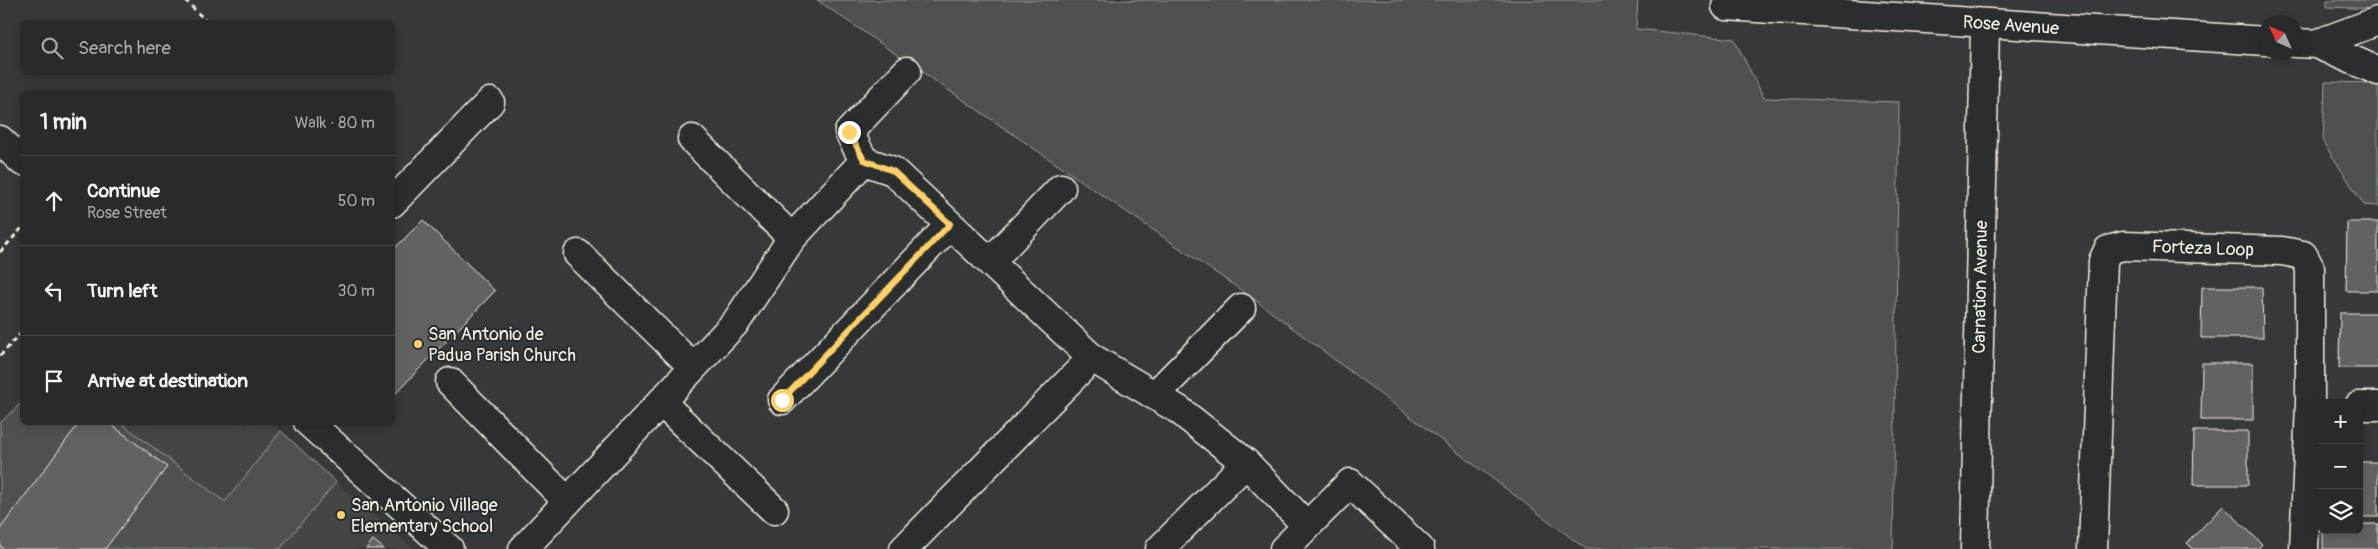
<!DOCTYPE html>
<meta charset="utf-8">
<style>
body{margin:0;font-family:Pangolin,sans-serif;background:#343737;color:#f1f3f6}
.controls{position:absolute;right:15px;bottom:15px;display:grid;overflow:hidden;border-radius:8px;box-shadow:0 2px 8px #0003}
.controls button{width:45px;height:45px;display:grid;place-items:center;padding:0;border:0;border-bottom:1px solid #444747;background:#282b2b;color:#f1f3f6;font:25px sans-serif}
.compass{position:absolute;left:2258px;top:15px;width:45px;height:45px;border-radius:50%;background:#282b2b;box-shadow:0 2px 8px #0003;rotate:315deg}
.stop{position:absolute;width:15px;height:15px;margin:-11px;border:4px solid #ffd166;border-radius:50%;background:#fff}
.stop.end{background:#ffd166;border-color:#fff;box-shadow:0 1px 5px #0008}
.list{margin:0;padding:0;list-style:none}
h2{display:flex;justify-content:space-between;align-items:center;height:65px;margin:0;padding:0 20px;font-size:21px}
h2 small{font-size:16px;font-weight:400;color:#a5a7a9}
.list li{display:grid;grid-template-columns:32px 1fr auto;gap:15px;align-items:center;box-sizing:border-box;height:90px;padding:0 20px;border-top:1px solid #444747}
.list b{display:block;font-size:19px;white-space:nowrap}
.list p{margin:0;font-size:16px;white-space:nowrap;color:#a5a7a9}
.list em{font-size:16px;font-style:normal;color:#a5a7a9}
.icon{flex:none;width:28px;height:28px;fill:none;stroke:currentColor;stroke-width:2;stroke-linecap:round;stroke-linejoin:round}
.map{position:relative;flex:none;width:2378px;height:549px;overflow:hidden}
.search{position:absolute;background:#282b2b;box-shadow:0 2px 8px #0003;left:20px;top:20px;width:375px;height:55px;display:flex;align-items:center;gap:12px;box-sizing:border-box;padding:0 18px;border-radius:8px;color:#a5a7a9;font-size:19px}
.panel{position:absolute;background:#282b2b;box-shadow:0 2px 8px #0003;left:20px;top:90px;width:375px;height:335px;border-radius:8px}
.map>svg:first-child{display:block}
.built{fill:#434645}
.green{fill:#4e514f;stroke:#a1a19c}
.building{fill:#616362;stroke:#f4f1e8}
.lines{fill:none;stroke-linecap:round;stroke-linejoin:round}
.minor-casing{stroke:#f4f1e8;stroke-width:31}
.path{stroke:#f4f1e8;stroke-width:3;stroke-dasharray:5 4;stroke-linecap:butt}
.minor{stroke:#2a2d2e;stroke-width:28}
.route{stroke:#ffd166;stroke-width:6}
.poi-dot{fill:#ffd166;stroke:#2a2d2e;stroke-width:2}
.labels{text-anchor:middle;stroke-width:4;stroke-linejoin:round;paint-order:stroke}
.street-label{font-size:18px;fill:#f4f1e8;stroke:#2a2d2e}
.poi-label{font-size:18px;fill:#f4f1e8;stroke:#2a2d2e;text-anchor:start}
</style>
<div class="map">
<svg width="2378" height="549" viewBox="0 0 2378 549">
<rect width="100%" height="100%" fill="#363939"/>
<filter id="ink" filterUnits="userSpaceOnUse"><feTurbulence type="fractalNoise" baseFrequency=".02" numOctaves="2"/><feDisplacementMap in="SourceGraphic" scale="10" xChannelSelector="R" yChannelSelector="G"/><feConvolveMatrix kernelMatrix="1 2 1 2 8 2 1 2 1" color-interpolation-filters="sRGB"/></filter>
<g filter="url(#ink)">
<path class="built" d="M121,423H272L281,431L225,502Z
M336,482L414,549H280Z"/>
<path class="green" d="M817,0H1638L1636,29L1734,39L1764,98L1899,102L1893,549H1586L1254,299Z
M2327,0H2378V9L2327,7Z
M2325,82L2378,83V206L2364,205L2323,142Z
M22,402V422L121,423L225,502L281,431L336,482L280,549H0V423Z"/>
<path class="building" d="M423,220L495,291L392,397V251Z
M2347,222H2378V291H2346Z
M2202,287H2262L2263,338H2201Z
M2340,313H2378V368H2339Z
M2202,363H2253V420H2201Z
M80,422H108L167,467L105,549H4L0,546V529Z
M2194,431H2248V485H2193Z
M2359,462H2378V517H2359Z
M2223,506L2262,544L2258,549H2193L2187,543Z
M2359,524H2378V549H2323V530H2359Z
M373,540L384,549H366Z"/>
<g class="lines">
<g class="minor-casing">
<path id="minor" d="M1726,6L2266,41
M2296,43L2316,44L2378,71
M2316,44L2378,21
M907,71L849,132L864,161L893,171L1092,358L1179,410L1246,463L1307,526
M692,139L792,238
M0,140L22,161
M392,203L490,102
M578,254L693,367
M990,262L1061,188
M450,382L567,501
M1155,395L1241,308
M782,400L950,225
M661,402L774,510
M2359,406H2378
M308,422L449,549
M523,549L736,322L792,238L864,161
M904,549L1092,358
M1160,549L1246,463
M1284,549L1350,483L1420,549
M1975,549L1985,24
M2093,549L2103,261L2108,250L2123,246L2282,251L2303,255L2310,268V404L2304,549"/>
</g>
<path class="path" d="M185,0L207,22
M0,252L22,228
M0,356L22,332"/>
<use href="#minor" class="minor"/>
</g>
</g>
<g class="lines" filter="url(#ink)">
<path class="route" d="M782,400L950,224L893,171L864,160L849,132"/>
</g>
<g class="poi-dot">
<circle cx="418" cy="344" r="5"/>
<circle cx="341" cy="515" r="5"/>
</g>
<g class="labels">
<g class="street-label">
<text transform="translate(2011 25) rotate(4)" y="6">Rose Avenue</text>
<text transform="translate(2203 248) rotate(2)" y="6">Forteza Loop</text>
<text transform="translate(1980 287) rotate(-89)" y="6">Carnation Avenue</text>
</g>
<g class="poi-label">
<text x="428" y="340">San Antonio de<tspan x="428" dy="21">Padua Parish Church</tspan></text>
<text x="351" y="511">San Antonio Village<tspan x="351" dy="21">Elementary School</tspan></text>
</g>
</g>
</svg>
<div class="controls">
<button>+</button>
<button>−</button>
<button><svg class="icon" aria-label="layers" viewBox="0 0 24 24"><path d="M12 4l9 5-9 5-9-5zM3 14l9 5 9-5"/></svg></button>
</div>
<svg class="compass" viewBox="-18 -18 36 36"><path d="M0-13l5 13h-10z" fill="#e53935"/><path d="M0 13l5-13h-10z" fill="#a5a7a9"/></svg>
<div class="stop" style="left:782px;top:400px"></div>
<div class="stop end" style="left:849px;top:132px"></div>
<div class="search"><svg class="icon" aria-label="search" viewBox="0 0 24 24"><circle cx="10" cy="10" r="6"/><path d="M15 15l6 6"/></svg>Search here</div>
<section class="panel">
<h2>1 min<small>Walk · 80 m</small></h2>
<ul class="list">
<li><svg class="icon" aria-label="ahead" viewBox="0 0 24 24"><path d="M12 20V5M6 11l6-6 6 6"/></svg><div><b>Continue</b><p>Rose Street</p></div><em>50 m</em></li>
<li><svg class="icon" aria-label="left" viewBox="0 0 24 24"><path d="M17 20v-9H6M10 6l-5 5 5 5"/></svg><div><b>Turn left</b></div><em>30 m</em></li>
<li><svg class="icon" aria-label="arrive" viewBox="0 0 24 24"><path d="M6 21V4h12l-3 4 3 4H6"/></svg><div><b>Arrive at destination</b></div></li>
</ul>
</section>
</div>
